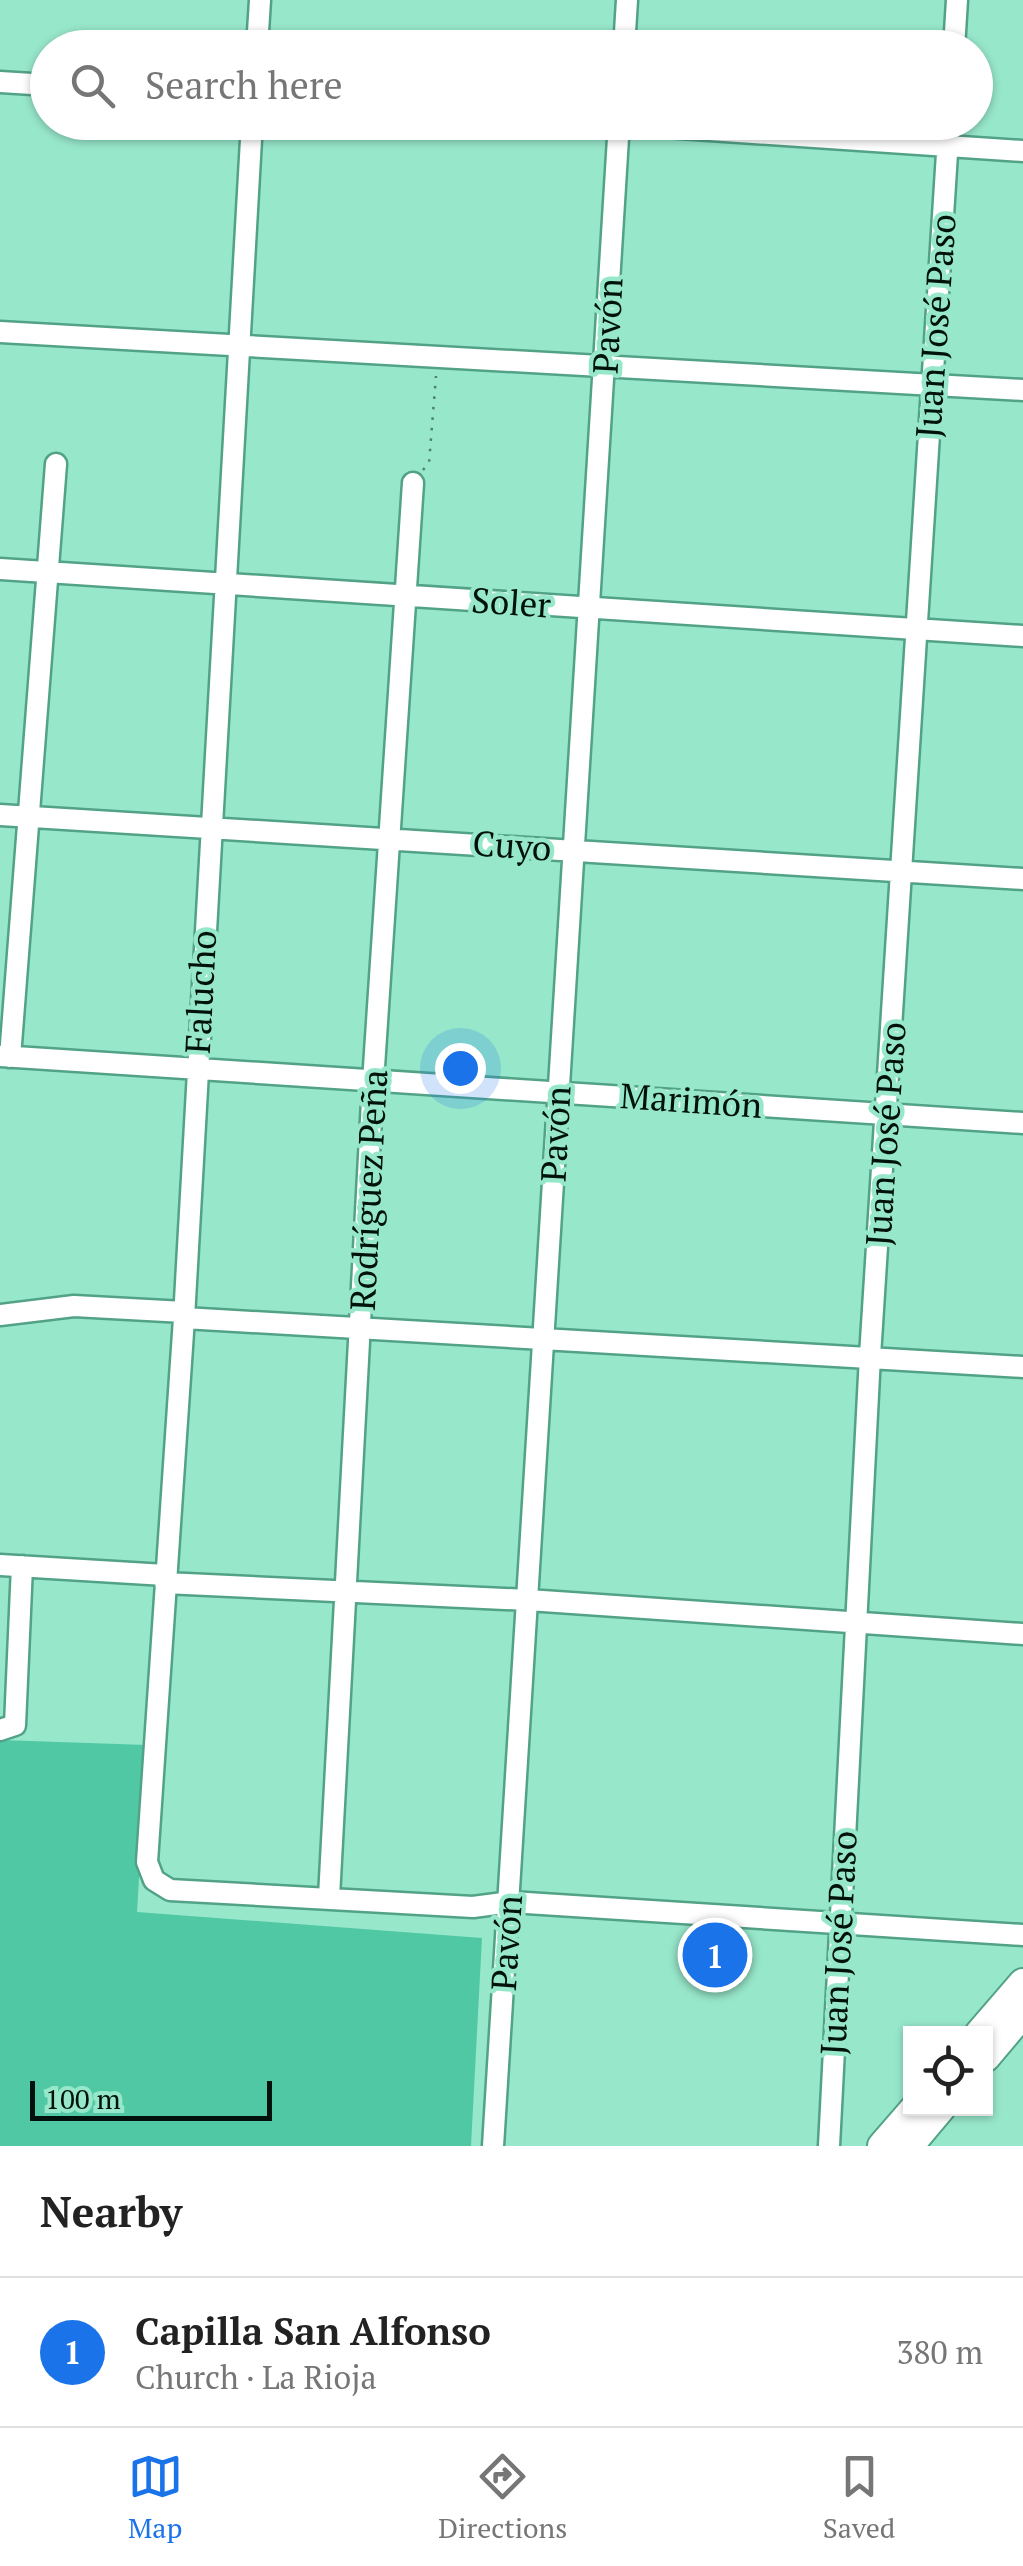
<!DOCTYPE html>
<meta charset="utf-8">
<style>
body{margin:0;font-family:"PT Serif",serif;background:#f6f6f6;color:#222}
.controls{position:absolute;right:30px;bottom:30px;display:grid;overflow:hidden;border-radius:0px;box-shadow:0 2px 8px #0004}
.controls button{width:90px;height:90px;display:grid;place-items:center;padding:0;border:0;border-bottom:2px solid #e0e0e0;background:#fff;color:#222;font:50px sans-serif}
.scale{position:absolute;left:30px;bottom:25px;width:242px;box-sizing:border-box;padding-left:10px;border:5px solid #00120b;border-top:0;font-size:28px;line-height:35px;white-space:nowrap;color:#00120b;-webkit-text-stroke:8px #97e7cb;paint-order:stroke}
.you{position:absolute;left:460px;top:1068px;width:35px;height:35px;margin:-25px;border:8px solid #fff;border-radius:50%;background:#1a73e8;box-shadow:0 0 0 15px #1a73e833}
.badge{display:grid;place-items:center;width:65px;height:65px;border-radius:50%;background:#1a73e8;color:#fff;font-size:32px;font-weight:700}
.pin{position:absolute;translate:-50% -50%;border:5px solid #fff;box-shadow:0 2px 10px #0006}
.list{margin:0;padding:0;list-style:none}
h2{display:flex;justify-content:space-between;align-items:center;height:130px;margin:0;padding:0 40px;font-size:42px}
h2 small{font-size:32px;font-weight:400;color:#767676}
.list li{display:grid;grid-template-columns:65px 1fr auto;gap:30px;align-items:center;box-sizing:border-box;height:150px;padding:0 40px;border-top:2px solid #e0e0e0}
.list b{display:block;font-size:38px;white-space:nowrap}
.list p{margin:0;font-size:32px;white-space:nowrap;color:#767676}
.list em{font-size:32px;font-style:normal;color:#767676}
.icon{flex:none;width:55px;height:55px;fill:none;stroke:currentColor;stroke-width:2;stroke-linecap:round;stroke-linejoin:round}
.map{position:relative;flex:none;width:1023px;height:2146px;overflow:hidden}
.search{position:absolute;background:#fff;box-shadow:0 2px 8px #0004;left:30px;right:30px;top:30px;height:110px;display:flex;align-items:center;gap:25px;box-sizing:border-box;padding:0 35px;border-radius:55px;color:#767676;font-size:38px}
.sheet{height:280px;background:#fff}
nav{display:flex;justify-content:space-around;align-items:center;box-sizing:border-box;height:140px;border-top:2px solid #e0e0e0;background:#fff;font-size:28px;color:#767676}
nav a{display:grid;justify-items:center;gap:5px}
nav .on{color:#1a73e8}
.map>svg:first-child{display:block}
.green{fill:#51c8a4}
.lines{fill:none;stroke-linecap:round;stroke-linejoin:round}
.minor-casing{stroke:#52a288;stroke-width:25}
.secondary-casing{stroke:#52a288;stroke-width:32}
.path{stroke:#4d7f6d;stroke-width:2.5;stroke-dasharray:2.5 8;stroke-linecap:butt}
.minor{stroke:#fff;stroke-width:20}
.secondary{stroke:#fff;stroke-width:28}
.labels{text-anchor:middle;stroke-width:9;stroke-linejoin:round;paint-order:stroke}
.street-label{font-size:35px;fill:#00120b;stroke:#97e7cb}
</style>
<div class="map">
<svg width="1023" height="2146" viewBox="0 0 1023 2146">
<rect width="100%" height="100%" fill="#97e7cb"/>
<path class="green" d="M0,1740L147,1745L137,1912L482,1938L471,2146H0Z"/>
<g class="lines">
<g class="minor-casing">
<path id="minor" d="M257,48L260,0
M624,48L627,0
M954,48L957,0
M0,82L48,85
M252,122L184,1318L147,1862L154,1880L170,1890L473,1907L511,1902L1023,1935
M606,123L1023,151
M0,332L1023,390
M0,569L1023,636
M0,815L1023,879
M0,1056L1023,1123
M10,1057L56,464
M0,1315L74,1306L184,1312
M184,1318L1023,1367
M0,1565L165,1575
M165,1583L528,1600L1023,1634
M0,1730L15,1725L22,1566
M329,1897L373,1082L413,483
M493,2146L619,122
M829,2146L870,1356L949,122"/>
</g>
<g class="secondary-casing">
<path id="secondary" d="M979,2034L1023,1983
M986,2057L1023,2013
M882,2146L915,2108
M909,2146L941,2108"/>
</g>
<path class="path" d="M423,470L429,463L436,376"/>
<use href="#minor" class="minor"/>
<use href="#secondary" class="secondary"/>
</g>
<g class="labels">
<g class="street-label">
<text transform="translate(608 326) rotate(-87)" y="12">Pavón</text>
<text transform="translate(936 326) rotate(-86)" y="12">Juan José Paso</text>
<text transform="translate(511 603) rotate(4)" y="12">Soler</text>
<text transform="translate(512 846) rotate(4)" y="12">Cuyo</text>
<text transform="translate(201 992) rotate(-87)" y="12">Falucho</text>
<text transform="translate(691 1101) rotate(4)" y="12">Marimón</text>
<text transform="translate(556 1134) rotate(-87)" y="12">Pavón</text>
<text transform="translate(886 1134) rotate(-86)" y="12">Juan José Paso</text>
<text transform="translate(369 1190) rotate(-87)" y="12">Rodríguez Peña</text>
<text transform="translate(507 1943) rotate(-86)" y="12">Pavón</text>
<text transform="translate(839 1943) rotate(-87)" y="12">Juan José Paso</text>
</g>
</g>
</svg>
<div class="controls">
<button><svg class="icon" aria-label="locate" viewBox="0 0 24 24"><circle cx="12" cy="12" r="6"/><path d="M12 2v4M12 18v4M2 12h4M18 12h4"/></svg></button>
</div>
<div class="scale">100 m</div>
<div class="you"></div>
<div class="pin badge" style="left:715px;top:1955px">1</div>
<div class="search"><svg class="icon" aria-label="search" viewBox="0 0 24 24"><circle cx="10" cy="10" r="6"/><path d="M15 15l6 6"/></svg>Search here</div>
</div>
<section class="sheet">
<h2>Nearby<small></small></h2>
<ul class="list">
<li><span class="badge">1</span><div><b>Capilla San Alfonso</b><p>Church · La Rioja</p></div><em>380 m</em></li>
</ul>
</section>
<nav>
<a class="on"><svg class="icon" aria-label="map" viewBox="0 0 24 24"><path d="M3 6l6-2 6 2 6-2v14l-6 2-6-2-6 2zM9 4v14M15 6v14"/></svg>Map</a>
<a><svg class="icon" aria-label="directions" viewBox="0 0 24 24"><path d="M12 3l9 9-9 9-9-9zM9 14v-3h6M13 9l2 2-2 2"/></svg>Directions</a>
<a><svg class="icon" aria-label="saved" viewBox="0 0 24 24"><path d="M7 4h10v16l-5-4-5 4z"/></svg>Saved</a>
</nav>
